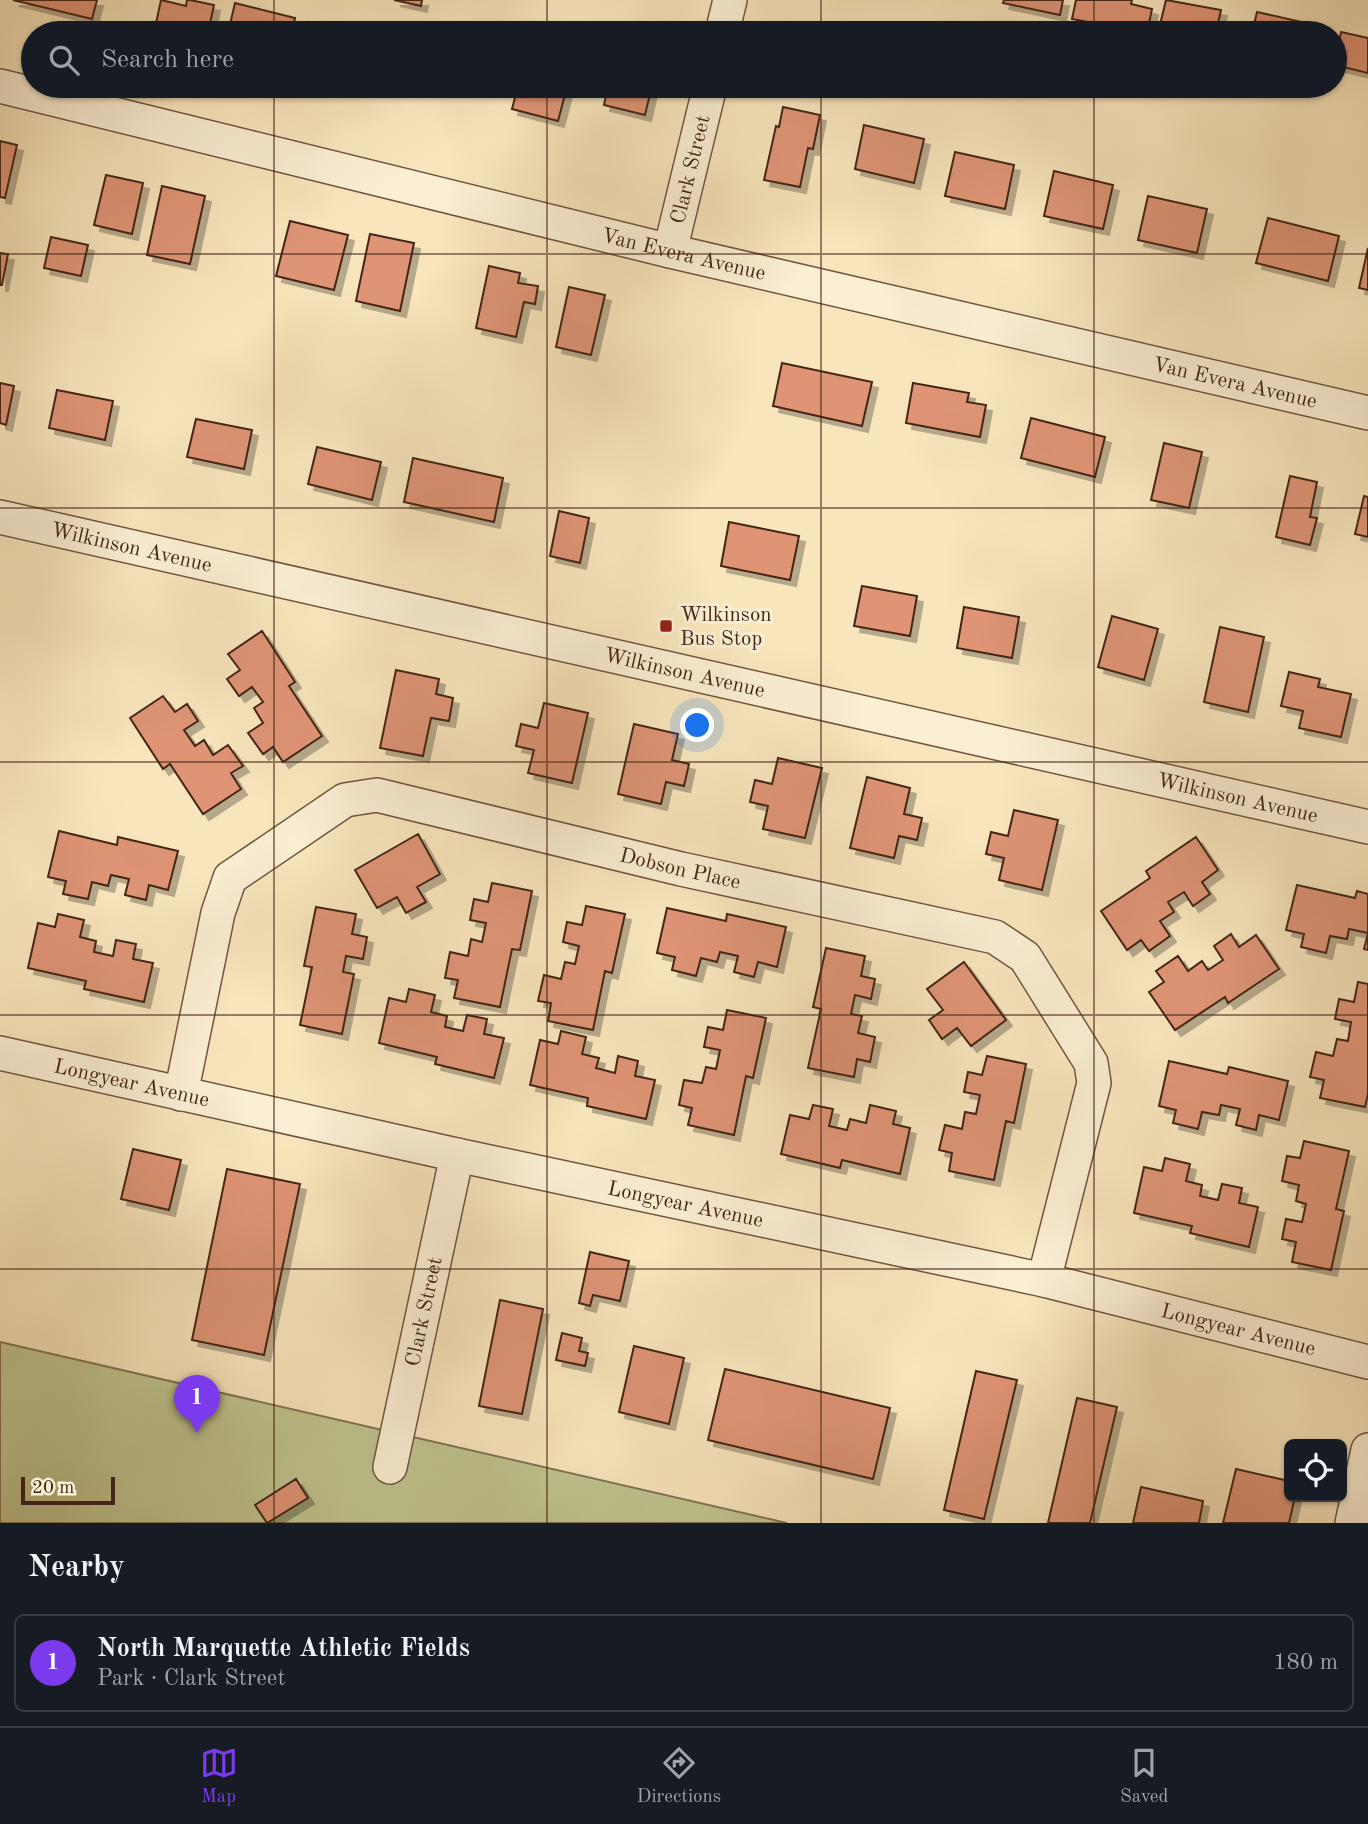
<!DOCTYPE html>
<meta charset="utf-8">
<style>
body{margin:0;font-family:"Old Standard TT",serif;background:#242831;color:#f1f3f6}
.controls{position:absolute;right:21px;bottom:21px;display:grid;overflow:hidden;border-radius:10px;box-shadow:0 2px 5px #0004}
.controls button{width:63px;height:63px;display:grid;place-items:center;padding:0;border:0;border-bottom:2px solid #363941;background:#171b24;color:#f1f3f6;font:35px sans-serif}
.scale{position:absolute;left:21px;bottom:18px;width:94px;box-sizing:border-box;padding-left:7px;border:4px solid #442517;border-top:0;font-size:19px;line-height:24px;white-space:nowrap;color:#442517;-webkit-text-stroke:5px #faeed3;paint-order:stroke}
.you{position:absolute;left:698px;top:726px;width:24px;height:24px;margin:-18px;border:5px solid #fff;border-radius:50%;background:#1a73e8;box-shadow:0 0 0 10px #1a73e833}
.badge{display:grid;place-items:center;width:46px;height:46px;border-radius:50%;background:#7c3aed;color:#fff;font-size:23px;font-weight:700}
.pin{position:absolute;translate:-50% -58px;filter:drop-shadow(0 2px 4px #0008)}
.pin::after{content:'';position:absolute;top:37px;width:24px;height:21px;background:inherit;clip-path:polygon(0 0,100% 0,50% 100%)}
.list{margin:0;padding:0;list-style:none}
h2{display:flex;justify-content:space-between;align-items:center;height:91px;margin:0;padding:0 28px;font-size:30px}
h2 small{font-size:23px;font-weight:400;color:#9ea1a6}
.list li{display:grid;grid-template-columns:46px 1fr auto;gap:21px;align-items:center;box-sizing:border-box;height:98px;margin:0 14px 14px;padding:0 14px;border:2px solid #363941;border-radius:10px}
.list b{display:block;font-size:26px;white-space:nowrap}
.list p{margin:0;font-size:23px;white-space:nowrap;color:#9ea1a6}
.list em{font-size:23px;font-style:normal;color:#9ea1a6}
.icon{flex:none;width:38px;height:38px;fill:none;stroke:currentColor;stroke-width:2;stroke-linecap:round;stroke-linejoin:round}
.map{position:relative;flex:none;width:1368px;height:1523px;overflow:hidden}
.search{position:absolute;background:#171b24;box-shadow:0 2px 5px #0004;left:21px;right:21px;top:21px;height:77px;display:flex;align-items:center;gap:18px;box-sizing:border-box;padding:0 24px;border-radius:38px;color:#9ea1a6;font-size:26px}
.sheet{height:203px;background:#171b24}
nav{display:flex;justify-content:space-around;align-items:center;box-sizing:border-box;height:98px;border-top:2px solid #363941;background:#171b24;font-size:19px;color:#9ea1a6}
nav a{display:grid;justify-items:center;gap:4px}
nav .on{color:#7c3aed}
.map>svg:first-child{display:block}
.green{fill:#bfc48f;stroke:#827453;stroke-width:2}
.building{fill:#de9474;stroke:#442517;stroke-width:2;filter:url(#shadow)}
.lines{fill:none;stroke-linecap:round;stroke-linejoin:round}
.minor-casing{stroke:#715540;stroke-width:36}
.minor{stroke:#faeed3;stroke-width:33}
.grid{fill:none;stroke:#442517;stroke-width:2;stroke-opacity:0.55}
.poi-dot{fill:#8f2418;stroke:#faeed3;stroke-width:2.5}
.labels{text-anchor:middle;stroke-width:6;stroke-linejoin:round;paint-order:stroke}
.street-label{font-size:21px;fill:#442517;stroke:#faeed3}
.poi-label{font-size:21px;fill:#442517;stroke:#faeed3;text-anchor:start}
</style>
<div class="map">
<svg width="1368" height="1523" viewBox="0 0 1368 1523">
<defs>
<filter id="shadow"><feDropShadow dx="6" dy="6" stdDeviation="0" flood-color="#0004"/></filter>
</defs>
<rect width="100%" height="100%" fill="#f8e5bc"/>
<filter id="stains"><feTurbulence type="fractalNoise" baseFrequency=".00286" numOctaves="4"/><feColorMatrix values="0 0 0 0 .2 0 0 0 0 .09 0 0 0 0 .02 0 0 0 .5 -.17"/></filter>
<radialGradient id="worn" r=".72"><stop offset=".6" stop-color="#630" stop-opacity="0"/><stop offset="1" stop-color="#630" stop-opacity=".3"/></radialGradient>
<path class="green" d="M0,1342L787,1523H0Z"/>
<path class="building" d="M13,0H97L92,19Z
M161,0L186,6L187,0H190L214,5L208,33H179L155,28Z
M394,0H422L421,6Z
M1004,0H1063L1060,15L1003,3Z
M1076,0H1132L1131,4L1152,9L1147,33L1072,19Z
M1166,0L1221,10L1216,33H1158Z
M235,3L295,18L292,33H228Z
M1257,12L1306,23L1304,33H1252Z
M308,22L360,33H305Z
M520,27L546,33H519Z
M1341,32L1368,38V73L1335,65Z
M518,86H545L566,91L558,121L512,109Z
M608,86H652L645,115L604,105Z
M783,107L820,115L813,149L808,148L800,187L764,180L776,126L779,127Z
M864,125L924,139L914,183L855,169Z
M0,141L17,145L5,198L0,197Z
M955,152L1014,165L1005,209L945,196Z
M1054,171L1113,185L1103,229L1044,216Z
M106,175L143,183L132,234L94,225Z
M162,186L205,196L190,264L147,255Z
M1148,196L1207,209L1197,253L1138,240Z
M1268,218L1339,236L1328,281L1256,263Z
M290,221L348,235L334,290L276,276Z
M370,234L414,243L400,311L356,301Z
M51,237L88,245L81,276L44,268Z
M1368,248V290L1359,288Z
M0,253L8,254L2,285H0Z
M489,266L520,273L518,283L538,286L535,304L524,302L516,337L476,328Z
M569,287L605,295L591,355L556,347Z
M782,363L872,382L862,426L773,406Z
M0,383L14,386L6,425L0,423Z
M913,383L969,393L967,402L986,405L980,437L906,423Z
M57,390L113,401L105,440L49,428Z
M1031,418L1105,437L1095,477L1021,458Z
M196,419L252,430L244,469L187,457Z
M1164,443L1202,452L1189,508L1151,500Z
M317,447L381,462L372,500L308,484Z
M413,458L503,478L494,522L404,502Z
M1290,476L1317,482L1310,517L1317,518L1310,545L1276,537Z
M1364,496L1368,497V537L1355,534Z
M559,511L589,518L580,563L550,556Z
M729,522L799,536L790,580L721,566Z
M862,586L917,596L910,636L854,626Z
M964,607L1019,617L1012,658L957,648Z
M1112,616L1158,629L1144,680L1098,667Z
M1220,627L1264,637L1248,712L1204,702Z
M262,631L295,682L289,686L322,736L283,762L273,747L263,754L248,733L263,723L254,708L263,702L252,687L239,696L227,679L240,670L228,654Z
M396,670L439,679L436,694L453,698L449,721L431,718L423,756L380,748Z
M1289,672L1320,679L1318,687L1351,694L1341,737L1299,728L1303,711L1281,706Z
M163,696L175,712L187,704L198,721L184,730L195,746L204,740L213,755L228,745L243,766L231,773L241,789L203,814L170,764L163,769L130,718Z
M544,703L588,713L572,783L528,773L534,750L516,746L521,724L538,728Z
M634,724L678,734L672,760L689,764L684,786L666,782L661,804L618,794Z
M778,758L822,768L805,838L763,829L768,806L750,802L755,780L772,784Z
M867,777L910,788L904,814L922,818L917,840L899,836L894,858L850,848Z
M1014,810L1058,820L1042,890L999,880L1004,858L986,854L991,832L1008,836Z
M59,831L117,845L118,837L178,851L168,890L149,885L146,900L125,895L129,879L111,875L108,886L92,882L88,899L63,894L66,881L48,877Z
M418,834L440,874L417,887L426,902L406,913L397,897L377,908L355,870Z
M1196,837L1218,870L1202,882L1210,894L1193,906L1184,892L1168,902L1174,912L1160,921L1170,936L1149,951L1141,940L1127,950L1101,911L1150,878L1146,871Z
M492,883L532,891L520,950L512,949L500,1007L454,998L458,980L445,978L450,952L468,956L471,939L482,942L486,923L470,920L474,899L488,902Z
M1297,885L1355,898L1357,891L1368,894V950L1364,949L1368,933L1349,929L1347,939L1330,936L1326,953L1301,947L1304,934L1286,930Z
M586,906L625,914L612,973L605,971L593,1030L548,1021L551,1003L538,1001L544,975L561,979L565,962L575,964L579,946L563,942L567,922L582,925Z
M316,907L356,914L352,934L367,937L363,959L346,956L343,972L354,974L342,1034L300,1025L312,967L304,966Z
M667,908L726,921L727,914L786,927L777,967L758,962L754,977L734,972L738,956L720,952L717,962L701,958L696,976L672,970L675,957L657,953Z
M58,914L84,920L80,937L96,941L94,952L113,956L116,940L136,944L133,959L153,963L144,1002L84,989L86,981L28,968L38,923L55,927Z
M1231,934L1239,947L1256,935L1279,969L1228,1003L1225,997L1175,1030L1149,992L1164,982L1156,971L1178,956L1188,971L1202,961L1208,970L1223,960L1214,946Z
M826,948L865,956L861,976L875,979L871,999L855,995L851,1014L862,1016L858,1033L875,1037L870,1062L857,1059L854,1077L808,1068L821,1009L813,1007Z
M964,962L1006,1020L971,1046L957,1028L942,1039L929,1020L943,1010L927,989Z
M1358,982L1368,984V1094L1365,1107L1320,1098L1324,1080L1310,1077L1316,1052L1333,1056L1337,1039L1348,1041L1351,1022L1335,1019L1339,999L1354,1002Z
M409,989L435,995L431,1012L447,1016L445,1027L463,1031L467,1015L487,1019L484,1034L504,1038L494,1078L435,1064L437,1057L379,1043L389,998L406,1002Z
M727,1010L766,1018L753,1078L746,1076L734,1135L688,1125L692,1108L679,1105L684,1080L702,1083L706,1067L716,1069L720,1050L704,1047L708,1027L723,1030Z
M561,1031L586,1037L582,1054L599,1058L596,1068L615,1073L618,1056L638,1061L635,1076L655,1080L646,1119L587,1106L588,1098L530,1085L540,1040L558,1044Z
M987,1056L1026,1064L1014,1123L1006,1121L994,1180L949,1171L952,1153L939,1150L945,1125L962,1129L965,1112L976,1114L980,1095L964,1092L968,1072L982,1075Z
M1169,1061L1227,1074L1229,1067L1288,1081L1279,1120L1259,1115L1256,1130L1236,1125L1240,1109L1221,1105L1219,1115L1202,1112L1198,1129L1173,1123L1176,1110L1159,1106Z
M813,1105L833,1109L829,1126L847,1130L850,1119L866,1123L870,1105L896,1111L893,1124L910,1128L900,1174L842,1160L840,1168L781,1154L790,1115L809,1119Z
M1304,1141L1349,1151L1336,1209L1344,1211L1331,1270L1292,1262L1296,1242L1282,1239L1286,1219L1302,1222L1306,1204L1296,1201L1299,1185L1282,1181L1287,1156L1300,1158Z
M133,1149L181,1160L169,1210L121,1199Z
M1165,1158L1190,1164L1186,1181L1202,1185L1200,1196L1218,1200L1222,1184L1242,1188L1239,1203L1258,1207L1249,1247L1190,1233L1192,1226L1134,1213L1144,1167L1162,1171Z
M227,1169L300,1184L264,1355L192,1340Z
M590,1252L629,1261L620,1301L593,1295L590,1306L579,1303Z
M500,1300L543,1309L522,1414L479,1406Z
M562,1333L582,1338L579,1351L588,1353L585,1366L556,1360Z
M634,1346L684,1358L669,1424L619,1412Z
M725,1369L890,1408L873,1479L708,1440Z
M976,1371L1017,1380L984,1519L944,1510Z
M1077,1398L1117,1407L1090,1523H1048Z
M1236,1469L1289,1481V1497H1295L1289,1523H1223Z
M296,1479L308,1498L267,1523L255,1505Z
M1141,1487L1203,1501L1199,1523H1133Z"/>
<g class="lines">
<g class="minor-casing">
<g id="minor">
<path d="M722,33L730,0"/>
<path id="s1" d="M0,86L670,251L1368,413"/>
<path id="s2" d="M670,251L710,86"/>
<path id="s3" d="M0,517L1368,827"/>
<path id="s4" d="M0,1053L457,1155L1044,1280L1368,1362"/>
<path id="s5" d="M181,1094L218,913L230,878L345,800L377,795L681,869L995,937L1025,957L1091,1063L1094,1083L1044,1280"/>
<path id="s6" d="M390,1467L457,1155"/>
<path d="M1352,1523L1368,1450"/>
</g>
</g>
<use href="#minor" class="minor"/>
</g>
<path class="grid" d="M274,0V33M547,0V33M821,0V33M1094,0V33M274,86V1523M547,86V1523M821,86V1523M1094,86V1523M0,254H1368M0,508H1368M0,762H1368M0,1015H1368M0,1269H1368"/>
<rect class="poi-dot" x="659" y="619" width="14" height="14" rx="3.5"/>
<g class="labels">
<g class="street-label">
<text dy="7" stroke="none"><textPath href="#s2" startOffset="84">Clark Street</textPath></text>
<text dy="7" stroke="none"><textPath href="#s1" startOffset="704">Van Evera Avenue</textPath></text>
<text dy="7" stroke="none"><textPath href="#s1" startOffset="1270">Van Evera Avenue</textPath></text>
<text dy="7" stroke="none"><textPath href="#s3" startOffset="135">Wilkinson Avenue</textPath></text>
<text dy="7" stroke="none"><textPath href="#s3" startOffset="702">Wilkinson Avenue</textPath></text>
<text dy="7" stroke="none"><textPath href="#s3" startOffset="1269">Wilkinson Avenue</textPath></text>
<text dy="7" stroke="none"><textPath href="#s5" startOffset="705">Dobson Place</textPath></text>
<text dy="7" stroke="none"><textPath href="#s4" startOffset="135">Longyear Avenue</textPath></text>
<text dy="7" stroke="none"><textPath href="#s4" startOffset="702">Longyear Avenue</textPath></text>
<text dy="7" stroke="none"><textPath href="#s6" startOffset="159">Clark Street</textPath></text>
<text dy="7" stroke="none"><textPath href="#s4" startOffset="1269">Longyear Avenue</textPath></text>
</g>
<g class="poi-label">
<text x="680" y="621">Wilkinson<tspan x="680" dy="24">Bus Stop</tspan></text>
</g>
</g>
<rect width="100%" height="100%" filter="url(#stains)"/>
<rect width="100%" height="100%" fill="url(#worn)"/>
</svg>
<div class="controls">
<button><svg class="icon" aria-label="locate" viewBox="0 0 24 24"><circle cx="12" cy="12" r="6"/><path d="M12 2v4M12 18v4M2 12h4M18 12h4"/></svg></button>
</div>
<div class="scale">20 m</div>
<div class="you"></div>
<div class="pin badge" style="left:197px;top:1433px">1</div>
<div class="search"><svg class="icon" aria-label="search" viewBox="0 0 24 24"><circle cx="10" cy="10" r="6"/><path d="M15 15l6 6"/></svg>Search here</div>
</div>
<section class="sheet">
<h2>Nearby<small></small></h2>
<ul class="list">
<li><span class="badge">1</span><div><b>North Marquette Athletic Fields</b><p>Park · Clark Street</p></div><em>180 m</em></li>
</ul>
</section>
<nav>
<a class="on"><svg class="icon" aria-label="map" viewBox="0 0 24 24"><path d="M3 6l6-2 6 2 6-2v14l-6 2-6-2-6 2zM9 4v14M15 6v14"/></svg>Map</a>
<a><svg class="icon" aria-label="directions" viewBox="0 0 24 24"><path d="M12 3l9 9-9 9-9-9zM9 14v-3h6M13 9l2 2-2 2"/></svg>Directions</a>
<a><svg class="icon" aria-label="saved" viewBox="0 0 24 24"><path d="M7 4h10v16l-5-4-5 4z"/></svg>Saved</a>
</nav>
